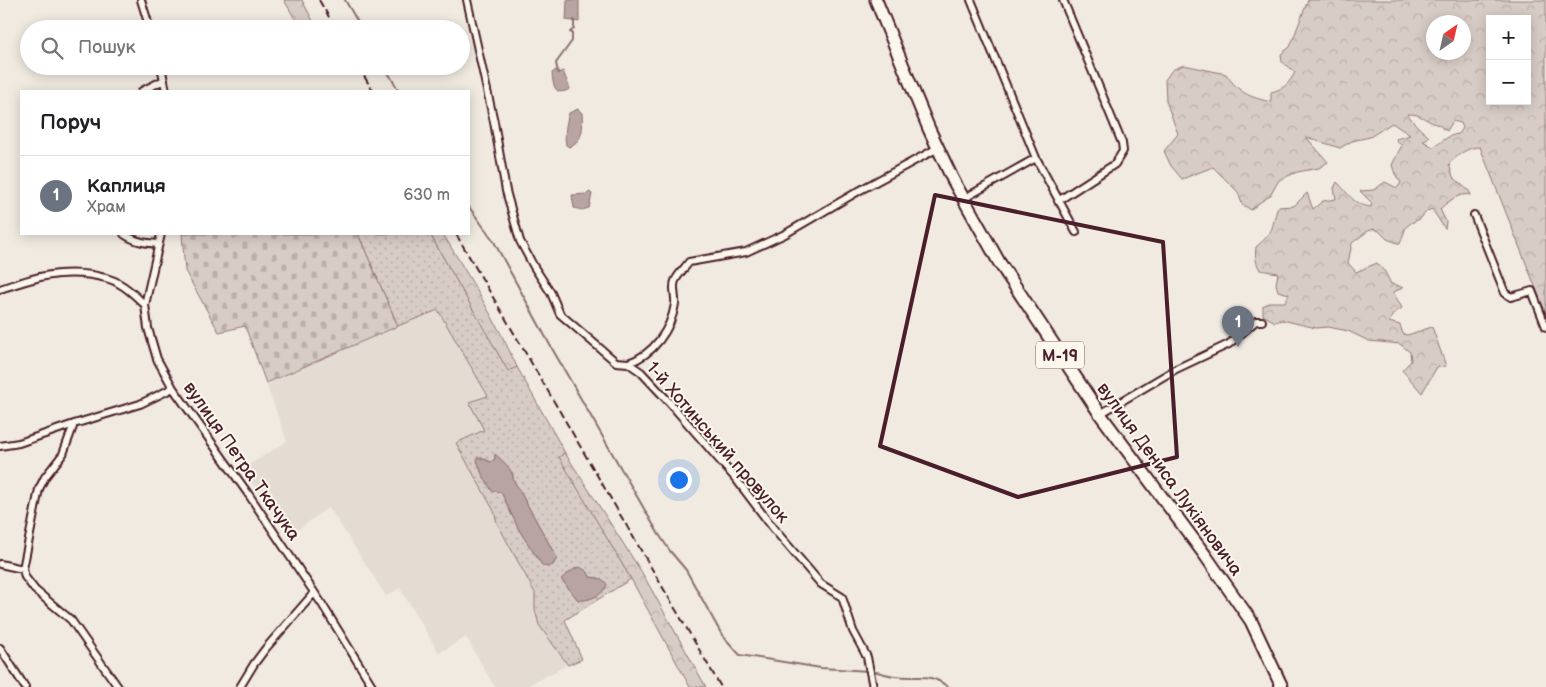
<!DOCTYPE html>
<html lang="uk">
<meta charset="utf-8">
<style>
body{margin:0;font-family:"Balsamiq Sans",sans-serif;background:#f6f6f6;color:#202124}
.controls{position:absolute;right:15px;top:15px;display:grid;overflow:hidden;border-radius:0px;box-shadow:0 2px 12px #0003}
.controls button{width:45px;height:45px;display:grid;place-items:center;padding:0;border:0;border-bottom:1px solid #e0e0e0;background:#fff;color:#202124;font:25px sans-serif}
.compass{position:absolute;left:1426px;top:15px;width:45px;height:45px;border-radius:50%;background:#fff;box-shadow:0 2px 12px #0003;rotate:34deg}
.you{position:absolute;left:678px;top:479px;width:18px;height:18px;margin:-12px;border:4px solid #fff;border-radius:50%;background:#1a73e8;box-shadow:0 0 0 8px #1a73e833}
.badge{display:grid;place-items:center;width:32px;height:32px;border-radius:50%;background:#ea580c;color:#fff;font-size:16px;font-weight:700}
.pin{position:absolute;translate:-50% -41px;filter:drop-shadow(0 1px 2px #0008)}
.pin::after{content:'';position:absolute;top:26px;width:18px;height:15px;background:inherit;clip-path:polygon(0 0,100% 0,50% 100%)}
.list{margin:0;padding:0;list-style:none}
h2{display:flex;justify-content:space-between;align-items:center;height:65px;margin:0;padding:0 20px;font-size:21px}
h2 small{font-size:16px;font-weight:400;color:#757577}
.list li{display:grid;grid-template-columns:32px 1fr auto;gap:15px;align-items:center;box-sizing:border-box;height:80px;padding:0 20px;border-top:1px solid #e0e0e0}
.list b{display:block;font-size:19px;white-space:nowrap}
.list p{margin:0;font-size:16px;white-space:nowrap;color:#757577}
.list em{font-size:16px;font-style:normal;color:#757577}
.icon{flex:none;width:28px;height:28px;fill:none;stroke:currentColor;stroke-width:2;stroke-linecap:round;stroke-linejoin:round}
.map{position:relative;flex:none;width:1546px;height:687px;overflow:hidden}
.search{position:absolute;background:#fff;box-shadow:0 2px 12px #0003;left:20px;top:20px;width:450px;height:55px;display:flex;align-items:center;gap:12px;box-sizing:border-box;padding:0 18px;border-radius:28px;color:#757577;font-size:19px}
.panel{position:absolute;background:#fff;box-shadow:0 2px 12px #0003;left:20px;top:90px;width:450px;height:145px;border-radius:0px}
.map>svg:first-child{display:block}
.built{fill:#e4dbd2}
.grass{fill:url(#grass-dots);stroke:#917678;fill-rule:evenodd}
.forest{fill:url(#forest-crowns);stroke:#917678;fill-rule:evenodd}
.cemetery{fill:url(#cemetery-stones);stroke:#917678}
.water{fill:#b8a4a2;stroke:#8c6f72}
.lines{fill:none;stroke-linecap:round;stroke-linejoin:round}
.stream{stroke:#8c6f72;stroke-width:2}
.street-casing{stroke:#4a1f2b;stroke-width:10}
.highway-casing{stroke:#4a1f2b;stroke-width:15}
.street{stroke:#fbf7ec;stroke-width:6}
.highway{stroke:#fbf7ec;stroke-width:11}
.rail{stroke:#4a1f2b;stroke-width:2;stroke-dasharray:8 4;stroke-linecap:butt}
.marked{fill:none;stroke:#4a1f2b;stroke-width:4;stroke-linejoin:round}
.labels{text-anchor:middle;stroke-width:4;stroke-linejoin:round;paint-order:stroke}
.shield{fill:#fbf7ec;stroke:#7f6065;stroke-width:1}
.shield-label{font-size:16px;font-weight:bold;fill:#4a1f2b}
.street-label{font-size:18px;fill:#4a1f2b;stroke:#fbf7ec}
</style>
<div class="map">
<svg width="1546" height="687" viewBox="0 0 1546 687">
<defs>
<pattern id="grass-dots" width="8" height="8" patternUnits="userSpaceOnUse" patternTransform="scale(1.25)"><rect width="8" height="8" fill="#d8ccc6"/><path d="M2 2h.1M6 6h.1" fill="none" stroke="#bbafaa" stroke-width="1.8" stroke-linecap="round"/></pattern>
<pattern id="forest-crowns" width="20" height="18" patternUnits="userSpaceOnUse" patternTransform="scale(1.25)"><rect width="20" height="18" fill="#d8ccc6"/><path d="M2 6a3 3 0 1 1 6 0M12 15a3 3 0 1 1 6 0" fill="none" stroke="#bbafaa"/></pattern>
<pattern id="cemetery-stones" width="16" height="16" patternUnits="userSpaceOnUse" patternTransform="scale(1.25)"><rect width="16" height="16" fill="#d8ccc6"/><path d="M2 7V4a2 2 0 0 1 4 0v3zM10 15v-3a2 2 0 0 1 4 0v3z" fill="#bbafaa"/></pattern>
</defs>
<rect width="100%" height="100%" fill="#f0eae0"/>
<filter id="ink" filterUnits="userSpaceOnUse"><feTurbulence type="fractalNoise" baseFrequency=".02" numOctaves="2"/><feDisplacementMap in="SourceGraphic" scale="10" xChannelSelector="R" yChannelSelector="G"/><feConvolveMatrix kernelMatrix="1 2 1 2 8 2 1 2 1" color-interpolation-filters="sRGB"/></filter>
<g filter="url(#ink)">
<path class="built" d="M438,309L488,397L484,430L456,443L494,511L497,523L535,594V610L556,649L568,665L524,687H495L466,637L439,653L400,588L386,596L329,507L289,536L243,469L287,441L266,383Z"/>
<path class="grass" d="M358,234H430L508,370L517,367L565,453L560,457L631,579L565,620L582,659L568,665L539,625L535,610V593L497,523L494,511L456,443L484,430L469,402L488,396L438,310L398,326ZM495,455L513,474V479L552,549L557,558L553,565H542L519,530L501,492L482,474L477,460L481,457L491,462L495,459ZM577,567L590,577L598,578L606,588C599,596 588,601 578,600L562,579Z"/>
<path class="forest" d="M284,0H302L317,29H301Z
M1308,0H1546V314L1480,147C1467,147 1458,155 1449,164L1453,177L1469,191L1471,195C1460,192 1447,202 1440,209L1446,222L1445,229L1432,209L1427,211L1420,219L1411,223L1406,227L1400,244L1387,239L1379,231L1374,229L1368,231L1352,243L1348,263L1356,272L1377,263L1385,272L1391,284L1397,285L1403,288L1393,292L1402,308L1393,314L1389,322L1400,325L1403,334L1407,335L1432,327L1446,366L1437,367L1422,393L1402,370L1411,361L1410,352L1400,344L1369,341L1348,331L1328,327L1316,328L1282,320L1275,322L1263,315V306L1270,302H1285L1289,294L1278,291L1276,284L1278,273L1260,270C1255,261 1255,256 1256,247C1276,230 1270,230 1278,207L1294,206L1307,193L1313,209L1323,201L1336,199L1334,188L1337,182C1349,194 1353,205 1371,207L1372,203L1360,191L1374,190L1385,182L1397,188L1401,183L1395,174L1392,165L1402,145L1397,142L1396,139L1410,135L1392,123L1370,137L1352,141L1340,148L1306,137L1328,162L1319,168L1297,172L1279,180L1270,196L1259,203L1251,210L1242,204L1238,192L1213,167L1182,179L1171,166L1164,151L1178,134L1166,101L1165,80L1172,70L1184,65L1226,74C1239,93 1249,97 1271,102V92C1284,89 1289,84 1295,72L1282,62L1281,54L1290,47ZM1490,19H1527V101H1490ZM1434,22H1464V52H1434ZM1407,114C1422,113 1427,123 1440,125L1442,128L1447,131L1453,121L1461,123L1463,128L1459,134C1447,135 1443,142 1433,147L1423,141L1429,137L1417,126Z
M430,234H443C469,277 496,320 517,367L508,371Z
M565,453L641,571L706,687H690L631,579L559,457Z"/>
<path class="cemetery" d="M182,234H358L398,326L266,383L245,326L219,332L185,271Z"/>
<path class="water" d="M567,0H579V22L566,20Z
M556,70L558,73L563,71L570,89C555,97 553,86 552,73Z
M578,109L582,113C583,128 584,140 569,147L566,145C564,135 566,123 569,113Z
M590,192L592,194L589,208L582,210L574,208L572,195L586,194Z
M495,454C503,461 513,469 513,479L552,549L557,558L553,565L548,567L542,565L519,530L501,492L492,491L482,474L477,460L478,457L491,462L495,459Z
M580,567L588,572L590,577L602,579L607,584C603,596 589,601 578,600L561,579C567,574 573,569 580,567Z"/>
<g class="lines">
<path class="stream" d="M345,0L362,29
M384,66L399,91
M558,73L556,63L572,41V33L570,32L574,29V20
M469,207L493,240L550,345L658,533L670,551L686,570L722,635L740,655L821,668L869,671
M871,671C879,672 887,675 895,676C917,680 928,671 948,687"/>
<g class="street-casing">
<path id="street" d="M141,0L150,29
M467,0L494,122L506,191L520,241L534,267L551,293L560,314L616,362L628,363L641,372L669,402L736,479L773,528L821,584L842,597L853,631L867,657L873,687
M971,0L1036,158L1076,232
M161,66L166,91
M142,91L164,80
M963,199L1036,158
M1058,201L1115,164L1123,151L1122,143L1063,0
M1474,215L1505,293L1511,297L1532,291L1546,327
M124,234C135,242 146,243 159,244
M161,234L145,305L148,328L157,359L173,388L249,495L322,604L373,687
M0,289C34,278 55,270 92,275C100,277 111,278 118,283C128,288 137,297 145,305
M628,363C653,355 671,330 675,304C676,297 672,287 675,281C678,274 685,268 689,262L746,252L785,234L864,188L938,148
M1100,414L1176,369L1229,344L1256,321H1262
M74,424L63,454L45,477L39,489L23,569L25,577L35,590L71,620L118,687
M0,446L19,443L74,424L140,404L173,388
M0,564L23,569
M0,648L25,687
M240,687L254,664L266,648L314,593"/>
</g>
<g class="highway-casing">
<path id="highway" d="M876,0L929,129L953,180L999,262L1100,414L1205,555L1251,621L1282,687"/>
</g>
<use href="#street" class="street"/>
<use href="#highway" class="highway"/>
<path class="rail" d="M319,0L336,29
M358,66L373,91
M456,234L721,687"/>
</g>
</g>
<path class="marked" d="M935,195L1163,242L1177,457L1018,497L880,446Z"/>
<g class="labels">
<rect class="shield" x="1036" y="341.5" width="48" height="27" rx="4"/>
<g class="shield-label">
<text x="1060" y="361">М-19</text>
</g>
<g class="street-label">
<text transform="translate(718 442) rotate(49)" y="6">1-й Хотинський провулок</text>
<text transform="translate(242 461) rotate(55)" y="6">вулиця Петра Ткачука</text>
<text transform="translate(1170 479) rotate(54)" y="6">вулиця Дениса Лукіяновича</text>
</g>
</g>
</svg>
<div class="controls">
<button>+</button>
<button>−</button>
</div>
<svg class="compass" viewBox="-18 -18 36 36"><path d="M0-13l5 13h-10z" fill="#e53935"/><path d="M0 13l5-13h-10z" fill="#757577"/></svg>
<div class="you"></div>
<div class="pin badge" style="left:1238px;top:347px;background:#6b7280">1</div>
<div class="search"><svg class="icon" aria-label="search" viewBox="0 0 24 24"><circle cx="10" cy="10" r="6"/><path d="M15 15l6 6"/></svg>Пошук</div>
<section class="panel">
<h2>Поруч<small></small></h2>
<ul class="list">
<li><span class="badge" style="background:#6b7280">1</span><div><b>Каплиця</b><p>Храм</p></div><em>630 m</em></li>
</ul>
</section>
</div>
